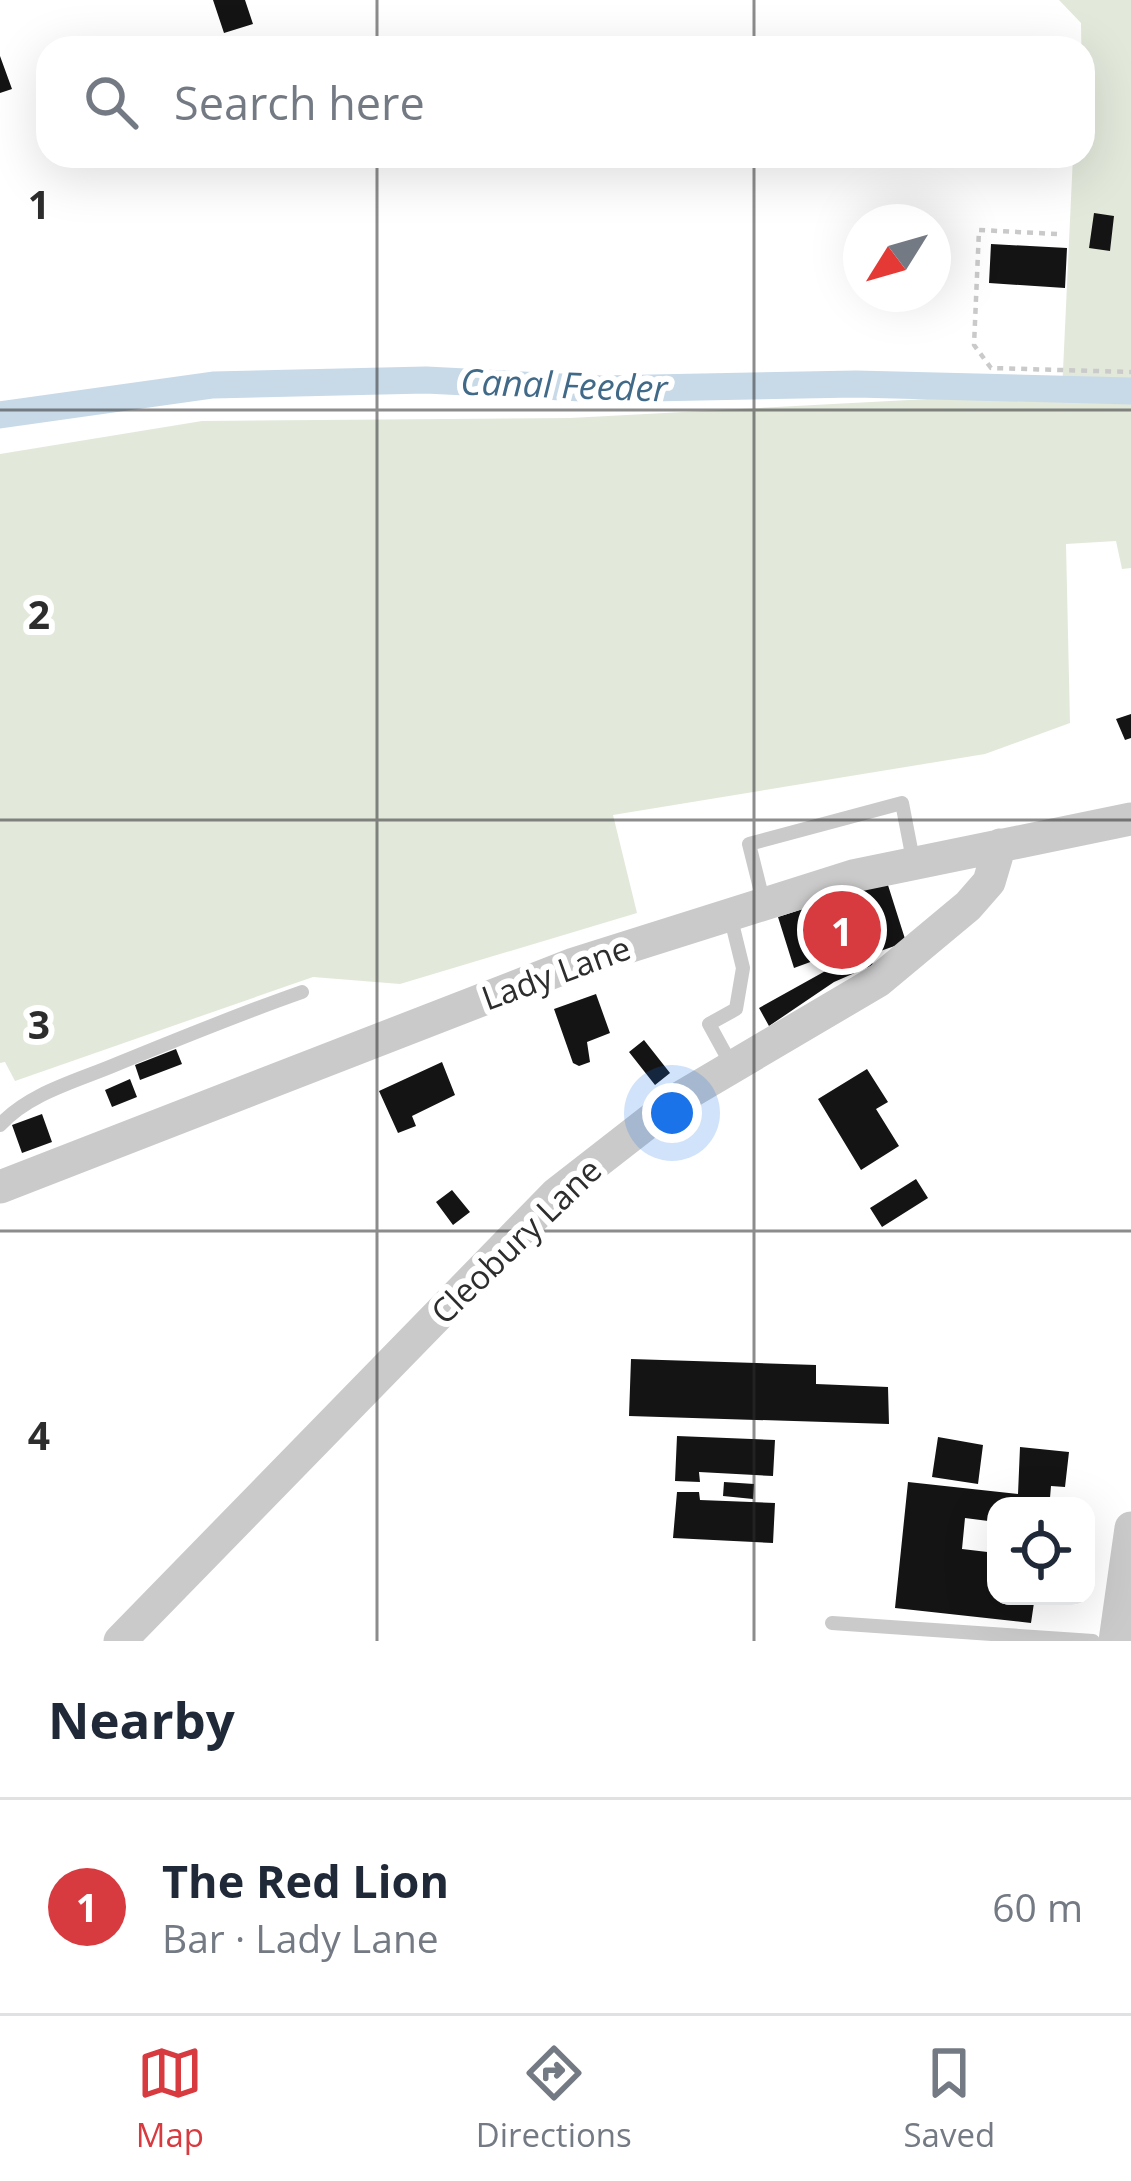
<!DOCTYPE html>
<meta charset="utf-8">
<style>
body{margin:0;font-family:"Open Sans",sans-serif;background:#f2f2f3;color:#1f2937}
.controls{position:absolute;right:36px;bottom:36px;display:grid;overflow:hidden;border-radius:24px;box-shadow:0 12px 48px #0002}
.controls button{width:108px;height:108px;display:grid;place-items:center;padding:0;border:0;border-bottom:3px solid #e0e1e3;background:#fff;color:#1f2937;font:60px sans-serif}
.compass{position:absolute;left:843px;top:204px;width:108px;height:108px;border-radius:50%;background:#fff;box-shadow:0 12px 48px #0002;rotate:233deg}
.you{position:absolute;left:672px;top:1113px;width:42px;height:42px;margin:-30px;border:9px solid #fff;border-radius:50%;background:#1a73e8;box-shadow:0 0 0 18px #1a73e833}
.badge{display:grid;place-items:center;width:78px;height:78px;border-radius:50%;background:#d73b3f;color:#fff;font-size:39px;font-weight:700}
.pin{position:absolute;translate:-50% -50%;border:6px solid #fff;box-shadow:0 3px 12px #0006}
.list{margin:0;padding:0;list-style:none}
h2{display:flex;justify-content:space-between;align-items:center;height:156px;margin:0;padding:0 48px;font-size:51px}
h2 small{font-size:39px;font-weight:400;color:#747a83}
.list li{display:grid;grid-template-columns:78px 1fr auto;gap:36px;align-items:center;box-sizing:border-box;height:216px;padding:0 48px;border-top:3px solid #e0e1e3}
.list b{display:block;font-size:45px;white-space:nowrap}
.list p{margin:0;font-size:39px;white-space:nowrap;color:#747a83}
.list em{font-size:39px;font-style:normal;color:#747a83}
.icon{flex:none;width:66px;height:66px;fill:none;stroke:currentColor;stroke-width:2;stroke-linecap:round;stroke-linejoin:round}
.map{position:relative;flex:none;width:1131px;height:1641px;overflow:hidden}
.search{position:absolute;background:#fff;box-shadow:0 12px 48px #0002;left:36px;right:36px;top:36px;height:132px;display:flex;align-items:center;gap:30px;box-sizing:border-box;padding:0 42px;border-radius:36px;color:#747a83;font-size:45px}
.sheet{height:372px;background:#fff}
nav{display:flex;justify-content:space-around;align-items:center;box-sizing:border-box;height:168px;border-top:3px solid #e0e1e3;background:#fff;font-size:33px;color:#747a83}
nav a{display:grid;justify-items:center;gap:6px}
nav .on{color:#d73b3f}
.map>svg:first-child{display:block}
.green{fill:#e2e9db}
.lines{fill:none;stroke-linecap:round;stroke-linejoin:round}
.canal{stroke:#c8dae8;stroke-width:27}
.building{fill:#141414}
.path{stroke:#cacaca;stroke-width:4.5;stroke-dasharray:6 6;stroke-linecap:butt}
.service{stroke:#cacaca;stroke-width:14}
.tertiary{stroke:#cacaca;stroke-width:33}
.grid{fill:none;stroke:#2d2d2d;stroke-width:3;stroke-opacity:0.55}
.labels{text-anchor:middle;stroke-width:12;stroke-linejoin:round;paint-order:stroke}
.street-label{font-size:33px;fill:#2d2d2d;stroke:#fff}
.water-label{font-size:36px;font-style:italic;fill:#416988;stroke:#fff}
.grid-label{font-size:39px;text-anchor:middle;font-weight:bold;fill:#2d2d2d;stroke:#fff;stroke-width:12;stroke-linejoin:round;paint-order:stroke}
</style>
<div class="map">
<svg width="1131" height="1641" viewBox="0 0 1131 1641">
<rect width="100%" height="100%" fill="#fff"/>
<path class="green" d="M1059,0H1131V568L1122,569L1116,541L1066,544L1070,723L985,754L613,815L637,913L400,984L313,977L15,1081L5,1062L0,1063V454L202,421L570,418L1062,392L1073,156H1083L1081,23Z"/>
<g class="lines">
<path class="canal" d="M0,415L213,385L426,380L601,389L856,384L1131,391"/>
</g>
<path class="building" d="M213,0H245L253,24L224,33Z
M0,56L12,89L0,93Z
M1094,213L1114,216L1110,251L1089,248Z
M991,244L1067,248L1065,288L989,283Z
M1131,714V738L1125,740L1116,719Z
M887,882L906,942L869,955L873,965L834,982L769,1026L759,1008L829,969L824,957L794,968L778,917Z
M596,994L610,1033L587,1042L590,1062L579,1066L573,1063L554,1009Z
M644,1040L670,1073L655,1085L629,1052Z
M176,1049L182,1064L140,1080L135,1065Z
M442,1062L455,1095L412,1116L416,1126L398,1133L379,1091Z
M867,1069L888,1102L876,1109L899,1146L861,1170L818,1099Z
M130,1079L137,1097L112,1107L105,1090Z
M42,1114L52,1142L22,1153L12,1125Z
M916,1179L928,1198L882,1227L870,1208Z
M452,1190L470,1212L453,1225L436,1202Z
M631,1359L816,1365V1384L888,1387L889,1424L629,1416Z
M677,1436L775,1440L773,1476L699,1472L700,1482L675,1481Z
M938,1437L983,1445L978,1484L932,1477Z
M1020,1447L1069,1452L1065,1487L1051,1486L1050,1498L1068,1501L1067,1506H996V1522L965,1518L962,1549L996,1553V1596H1035L1031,1623L895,1608L908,1482L1018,1494Z
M724,1482L754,1484L753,1499L723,1496Z
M677,1492H699L700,1500L775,1503L773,1543L673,1538Z"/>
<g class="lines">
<path class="path" d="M1057,234L979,230L974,345L991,368L1131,372"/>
<path class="service" d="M764,904L749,844L902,803L914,865
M730,915L743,968L736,1009L709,1024L732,1066
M0,1125C29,1093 77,1081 117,1064C178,1039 239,1014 302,992
M832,1623L1093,1641"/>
<path class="tertiary" d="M0,1187L574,964L853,876L1131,819
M120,1641L556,1194L678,1099L878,981L968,906L989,882L1000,845
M1115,1641L1131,1528"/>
</g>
<path class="grid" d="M377,0V48M754,0V48M377,156V1641M754,156V1641M0,410H1131M0,820H1131M0,1231H1131"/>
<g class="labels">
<g class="street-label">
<text transform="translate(556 973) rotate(-20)" y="12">Lady Lane</text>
<text transform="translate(516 1241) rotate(-44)" y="12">Cleobury Lane</text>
</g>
<g class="water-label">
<text transform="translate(564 385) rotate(2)" y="13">Canal Feeder</text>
</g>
</g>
<g class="grid-label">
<text x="39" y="219">1</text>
<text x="39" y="629">2</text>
<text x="39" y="1039">3</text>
<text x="39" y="1450">4</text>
</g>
</svg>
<div class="controls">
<button><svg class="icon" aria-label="locate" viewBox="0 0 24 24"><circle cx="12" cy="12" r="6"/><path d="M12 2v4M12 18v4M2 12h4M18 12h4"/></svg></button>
</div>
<svg class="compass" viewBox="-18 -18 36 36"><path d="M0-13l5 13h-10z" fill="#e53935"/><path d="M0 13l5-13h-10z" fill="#747a83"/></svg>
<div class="you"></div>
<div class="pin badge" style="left:842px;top:930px">1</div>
<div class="search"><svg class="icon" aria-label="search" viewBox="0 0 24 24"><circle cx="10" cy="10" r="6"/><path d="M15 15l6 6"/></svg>Search here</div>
</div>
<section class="sheet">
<h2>Nearby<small></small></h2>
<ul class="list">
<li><span class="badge">1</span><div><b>The Red Lion</b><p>Bar · Lady Lane</p></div><em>60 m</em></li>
</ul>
</section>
<nav>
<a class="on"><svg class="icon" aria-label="map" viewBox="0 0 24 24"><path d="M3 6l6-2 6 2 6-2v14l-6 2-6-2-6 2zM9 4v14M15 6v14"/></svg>Map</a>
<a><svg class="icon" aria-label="directions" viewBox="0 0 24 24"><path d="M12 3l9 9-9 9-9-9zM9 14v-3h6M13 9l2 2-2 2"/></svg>Directions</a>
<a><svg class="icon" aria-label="saved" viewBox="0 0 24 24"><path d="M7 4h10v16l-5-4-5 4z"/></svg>Saved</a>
</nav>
